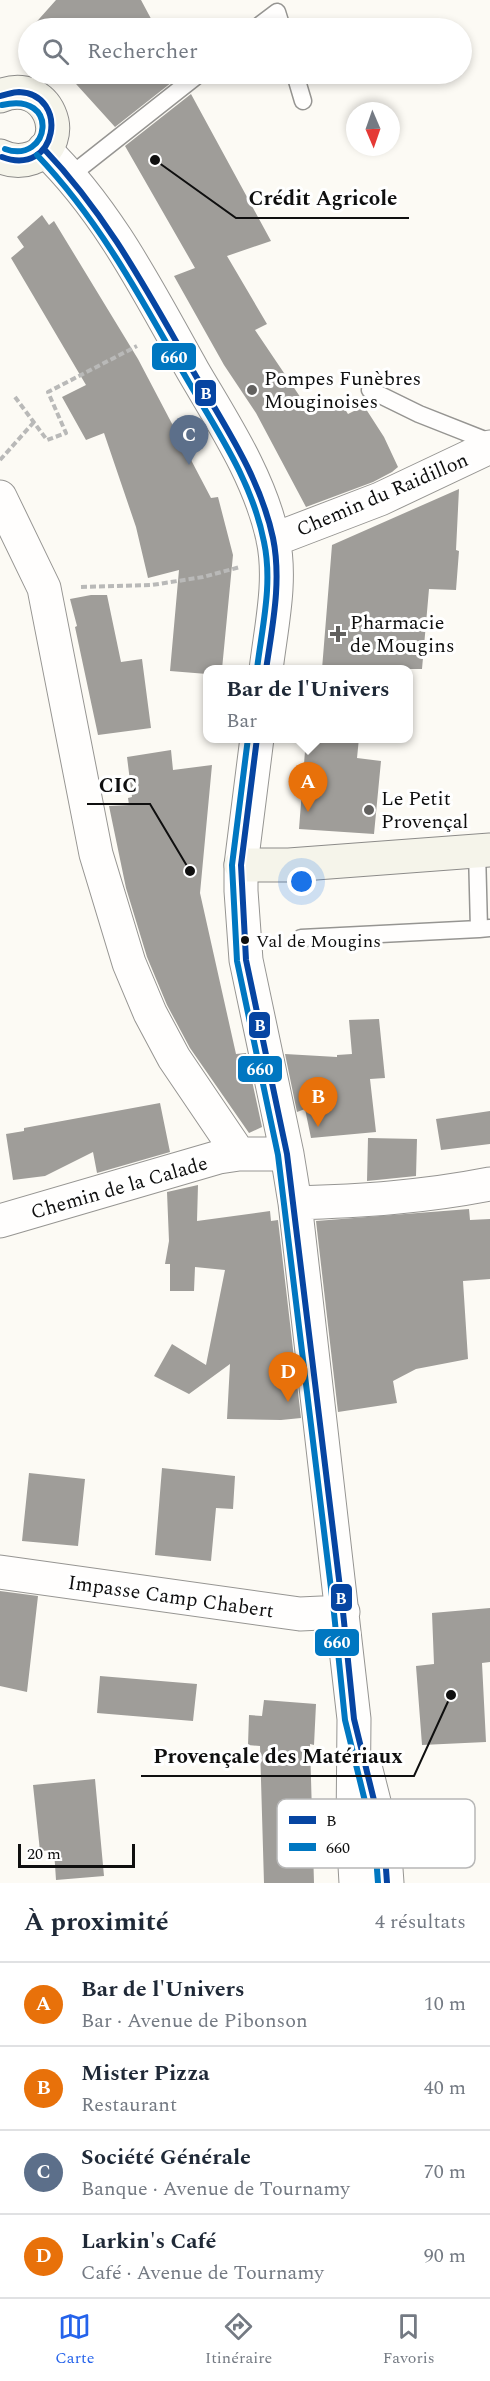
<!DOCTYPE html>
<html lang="fr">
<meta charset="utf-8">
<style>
body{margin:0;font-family:Spectral,serif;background:#f2f2f3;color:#1f2937}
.compass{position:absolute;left:346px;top:102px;width:54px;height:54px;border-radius:50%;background:#fff;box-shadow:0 3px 9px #0003;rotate:178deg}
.scale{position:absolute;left:18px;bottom:15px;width:117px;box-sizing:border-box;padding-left:6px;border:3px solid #0f0f0f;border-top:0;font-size:16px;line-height:21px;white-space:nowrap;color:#0f0f0f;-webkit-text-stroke:4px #fff;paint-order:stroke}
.you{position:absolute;left:302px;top:882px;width:21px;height:21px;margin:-15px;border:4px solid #fff;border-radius:50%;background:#1a73e8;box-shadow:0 0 0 9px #1a73e833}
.badge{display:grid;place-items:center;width:39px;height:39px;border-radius:50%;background:#2563eb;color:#fff;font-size:20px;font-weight:700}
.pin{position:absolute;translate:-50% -50px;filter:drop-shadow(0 2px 3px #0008)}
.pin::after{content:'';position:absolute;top:32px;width:21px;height:18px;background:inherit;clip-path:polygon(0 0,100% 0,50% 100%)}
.popup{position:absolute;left:203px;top:665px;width:210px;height:78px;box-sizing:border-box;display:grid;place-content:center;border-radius:12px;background:#fff;filter:drop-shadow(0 2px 4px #0005);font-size:20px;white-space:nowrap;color:#747a83}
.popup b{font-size:22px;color:#1f2937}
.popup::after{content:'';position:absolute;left:50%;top:100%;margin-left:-12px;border:12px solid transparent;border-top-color:#fff}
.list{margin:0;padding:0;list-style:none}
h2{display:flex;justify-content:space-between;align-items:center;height:78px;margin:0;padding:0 24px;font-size:26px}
h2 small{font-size:20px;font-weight:400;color:#747a83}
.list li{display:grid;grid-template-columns:39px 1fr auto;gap:18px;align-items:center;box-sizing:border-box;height:84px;padding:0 24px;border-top:2px solid #e0e1e3}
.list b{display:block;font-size:22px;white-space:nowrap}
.list p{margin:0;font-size:20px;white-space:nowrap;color:#747a83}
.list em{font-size:20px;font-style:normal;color:#747a83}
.icon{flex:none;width:33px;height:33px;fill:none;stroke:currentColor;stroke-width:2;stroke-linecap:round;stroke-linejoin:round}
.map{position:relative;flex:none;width:490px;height:1883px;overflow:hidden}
.search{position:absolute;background:#fff;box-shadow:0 3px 9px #0003;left:18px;right:18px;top:18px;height:66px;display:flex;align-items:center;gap:15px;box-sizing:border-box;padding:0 21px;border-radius:33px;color:#747a83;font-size:22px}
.sheet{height:414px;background:#fff}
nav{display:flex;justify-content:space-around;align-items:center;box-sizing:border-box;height:84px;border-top:2px solid #e0e1e3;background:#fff;font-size:16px;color:#747a83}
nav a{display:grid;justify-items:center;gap:3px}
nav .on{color:#2563eb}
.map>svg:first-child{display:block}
.building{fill:#9f9d99}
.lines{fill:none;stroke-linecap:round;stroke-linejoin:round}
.lane-casing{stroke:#969592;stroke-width:19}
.street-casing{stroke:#969592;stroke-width:35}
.secondary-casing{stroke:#8c8b89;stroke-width:35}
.path{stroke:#b9b9b8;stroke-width:4;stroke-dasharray:6 3;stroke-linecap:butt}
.lane{stroke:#fffefd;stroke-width:16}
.street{stroke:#fffefd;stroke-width:33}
.secondary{stroke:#f5f4ea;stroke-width:33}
.bus-1-casing{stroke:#fff;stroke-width:10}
.bus-2-casing{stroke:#fff;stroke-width:10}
.bus-1{stroke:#0645a2;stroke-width:6}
.bus-2{stroke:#0077c1;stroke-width:6}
.poi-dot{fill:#62615f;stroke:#fff;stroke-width:2}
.bus-dot{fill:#0f0f0f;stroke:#fff;stroke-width:2}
.labels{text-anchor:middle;stroke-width:6;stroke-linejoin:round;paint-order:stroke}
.bus-label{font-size:18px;fill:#0f0f0f;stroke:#fff;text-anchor:start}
.poi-label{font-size:20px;fill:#0f0f0f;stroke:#fff;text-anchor:start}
.street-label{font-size:20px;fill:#0f0f0f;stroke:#fff}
.key{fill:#fff;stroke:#b7b7b7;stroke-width:1.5}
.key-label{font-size:16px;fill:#0f0f0f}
.leader{fill:none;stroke:#0f0f0f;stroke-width:2}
.callout-dot{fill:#0f0f0f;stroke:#fff;stroke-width:2}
.callout-label{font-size:21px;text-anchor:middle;font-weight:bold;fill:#0f0f0f;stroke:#fff;stroke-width:6;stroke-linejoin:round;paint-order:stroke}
.line-badge{stroke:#fff;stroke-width:2}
.badge-label{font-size:16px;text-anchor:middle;font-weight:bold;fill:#fff}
</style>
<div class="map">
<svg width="490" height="1883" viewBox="0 0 490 1883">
<rect width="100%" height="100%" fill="#fcfaf4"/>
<path class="building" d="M56,0H141L156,28H31Z
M67,74H180L181,75L115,127Z
M191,94L271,241L227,256L267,324L255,330L311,413L339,400L348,414L364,406L384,437L398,467L392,472L373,482L306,507L256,413L224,365L174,276L195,268L125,146Z
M42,215L49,225L54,221L138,359L211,498L218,497L233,555L222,669H207V674L170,671L179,570L148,578L136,527L104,433L86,440L62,397L86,385L11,258L24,247L17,237Z
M459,489L456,550L459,551L456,590L429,589L422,669H322L332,545Z
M91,595H107L121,662L142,659L151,728L98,735L75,627L77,626L70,599Z
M306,738H359L357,758L381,761L374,834L299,829Z
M171,750L173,770L212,765L200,893L236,1054L246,1053L262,1127L249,1133L190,1048L167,1005L147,957L126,888L109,806L129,805L128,798L132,797L127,757Z
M379,1019L385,1078L370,1079L376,1132L311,1138L305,1109L297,1112L285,1054L337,1057V1055L352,1054L349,1020Z
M160,1103L170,1152L97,1173L93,1152L45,1176L13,1180L6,1134L24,1131V1128Z
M490,1111V1144L441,1150L436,1119Z
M368,1138L417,1139L416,1176L367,1181Z
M198,1185L197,1221L270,1211L271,1221L278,1220L301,1418L281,1420L227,1419L230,1364L189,1394L154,1376L172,1344L206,1365L225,1270L195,1267L194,1291H170V1264H165L169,1241L167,1192Z
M469,1209L470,1220L490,1219V1279L463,1281L468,1359L416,1369L393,1381L397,1403L338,1412L316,1221Z
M162,1468L235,1476L233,1509L216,1508L211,1561L155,1555Z
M29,1473L85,1479L78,1546L22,1541Z
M0,1591L38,1596L27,1692L0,1686Z
M490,1608V1662L482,1663L486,1742L422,1745L416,1666L434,1664L432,1613Z
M100,1676L197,1684L193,1721L97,1713Z
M264,1700L316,1704L314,1745L310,1744L314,1883H264L260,1746L248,1745L249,1715L262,1716Z
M95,1779L104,1876L56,1880L54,1850L40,1851L33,1785Z"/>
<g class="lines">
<g class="lane-casing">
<path id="lane" d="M256,28L277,12L282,28
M295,74L303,101
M71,175L199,74
M370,390L419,414L490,442
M477,851L479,929L490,928
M301,938L479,929"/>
</g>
<g class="street-casing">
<path id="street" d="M44,149C109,212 149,293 193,371C224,424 260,478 273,539C282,581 271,627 266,670
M0,497L44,588L96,854L129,963L150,1013L174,1058L239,1154H287
M273,540L380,499L490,447
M257,738L241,865V891L246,960L287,1154L295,1203L354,1719L353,1831L356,1883
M295,1203C362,1201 424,1197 490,1184
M0,1221L219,1157L239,1154
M0,1572L300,1614L343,1612
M366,1770L384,1841L387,1883"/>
</g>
<g class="secondary-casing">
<path id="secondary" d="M0,96C48,76 73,142 32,158C21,162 10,161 0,156
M241,865H289L490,850"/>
</g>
<path class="path" d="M15,397L47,440L66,433L48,392L137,346
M0,460L34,422
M81,587L152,585L203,577L240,567"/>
<use href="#lane" class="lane"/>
<use href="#street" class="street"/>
<use href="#secondary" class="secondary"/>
<g class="bus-1-casing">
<path id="bus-1" d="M0,96C6,95 13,92 19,92C70,94 58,178 2,157
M44,149C108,216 147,291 193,371C224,425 260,477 273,538C282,582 272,627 266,670
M257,738L241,865L246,960L287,1154L343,1612L354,1719L384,1841L387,1883"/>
</g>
<g class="bus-2-casing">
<path id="bus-2" d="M2,105C61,91 50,165 5,149
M37,155C99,220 140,296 184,374C215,428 252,480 264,542C273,584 262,627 257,669
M248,738L232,865L237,961L278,1155L334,1613L345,1720L375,1842L378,1883"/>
</g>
<use href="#bus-1" class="bus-1"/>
<use href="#bus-2" class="bus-2"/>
</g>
<g class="poi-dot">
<circle cx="252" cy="390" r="6"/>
<path d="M335 625h6v6h6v6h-6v6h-6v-6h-6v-6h6z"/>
<circle cx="369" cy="810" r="6"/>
</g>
<circle class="bus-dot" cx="245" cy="940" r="5"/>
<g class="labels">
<g class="bus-label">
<text x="256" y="947">Val de Mougins</text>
</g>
<g class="poi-label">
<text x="264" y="385">Pompes Funèbres<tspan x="264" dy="23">Mouginoises</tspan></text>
<text x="350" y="629">Pharmacie<tspan x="350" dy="23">de Mougins</tspan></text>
<text x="381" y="805">Le Petit<tspan x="381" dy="23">Provençal</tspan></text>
</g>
<g class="street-label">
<text transform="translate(382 494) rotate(-23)" y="7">Chemin du Raidillon</text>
<text transform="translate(119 1187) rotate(-16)" y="7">Chemin de la Calade</text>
<text transform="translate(171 1596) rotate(8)" y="7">Impasse Camp Chabert</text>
</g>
</g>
<rect x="277" y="1799" width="198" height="69" rx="9" class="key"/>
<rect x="289" y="1816" width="27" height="8" fill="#0645a2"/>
<rect x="289" y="1843" width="27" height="8" fill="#0077c1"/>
<g class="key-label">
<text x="326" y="1826">B</text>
<text x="326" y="1853">660</text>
</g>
<path class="leader" d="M155 160L236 218H409M190 871L150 804H87M451 1695L414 1776H141"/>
<g class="callout-dot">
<circle cx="155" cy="160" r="6"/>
<circle cx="190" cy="871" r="6"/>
<circle cx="451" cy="1695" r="6"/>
</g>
<g class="callout-label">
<text x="323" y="205">Crédit Agricole</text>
<text x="118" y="792">CIC</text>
<text x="278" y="1763">Provençale des Matériaux</text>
</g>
<g class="line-badge">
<rect x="151" y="342" width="46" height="29" rx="6" fill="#0077c1"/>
<rect x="194" y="379" width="23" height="28" rx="6" fill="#0645a2"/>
<rect x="248" y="1011" width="23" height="28" rx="6" fill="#0645a2"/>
<rect x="237" y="1055" width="46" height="28" rx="6" fill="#0077c1"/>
<rect x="330" y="1583" width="23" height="29" rx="6" fill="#0645a2"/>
<rect x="314" y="1628" width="46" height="29" rx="6" fill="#0077c1"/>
</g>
<g class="badge-label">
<text x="174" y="363">660</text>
<text x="206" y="399">B</text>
<text x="260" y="1031">B</text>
<text x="260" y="1075">660</text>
<text x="341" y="1604">B</text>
<text x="337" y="1648">660</text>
</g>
</svg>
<svg class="compass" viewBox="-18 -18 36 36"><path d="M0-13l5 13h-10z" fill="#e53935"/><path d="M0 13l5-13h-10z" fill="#747a83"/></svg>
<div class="scale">20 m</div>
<div class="you"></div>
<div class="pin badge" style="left:308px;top:812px;background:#e8710a">A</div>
<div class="popup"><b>Bar de l'Univers</b>Bar</div>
<div class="pin badge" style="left:318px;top:1127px;background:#e8710a">B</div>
<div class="pin badge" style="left:189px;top:465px;background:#5c6f8a">C</div>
<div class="pin badge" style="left:288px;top:1402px;background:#e8710a">D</div>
<div class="search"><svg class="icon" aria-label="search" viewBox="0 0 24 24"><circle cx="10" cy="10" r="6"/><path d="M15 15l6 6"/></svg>Rechercher</div>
</div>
<section class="sheet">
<h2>À proximité<small>4 résultats</small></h2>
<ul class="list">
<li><span class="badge" style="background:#e8710a">A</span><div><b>Bar de l'Univers</b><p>Bar · Avenue de Pibonson</p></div><em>10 m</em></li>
<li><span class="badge" style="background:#e8710a">B</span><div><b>Mister Pizza</b><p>Restaurant</p></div><em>40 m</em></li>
<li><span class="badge" style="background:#5c6f8a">C</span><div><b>Société Générale</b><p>Banque · Avenue de Tournamy</p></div><em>70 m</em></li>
<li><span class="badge" style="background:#e8710a">D</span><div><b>Larkin's Café</b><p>Café · Avenue de Tournamy</p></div><em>90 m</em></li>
</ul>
</section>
<nav>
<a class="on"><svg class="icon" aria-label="map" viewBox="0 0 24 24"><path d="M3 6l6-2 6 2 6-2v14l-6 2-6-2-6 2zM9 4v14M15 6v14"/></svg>Carte</a>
<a><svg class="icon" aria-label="directions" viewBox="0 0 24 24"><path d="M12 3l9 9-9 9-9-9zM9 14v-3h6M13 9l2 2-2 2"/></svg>Itinéraire</a>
<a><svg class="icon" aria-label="saved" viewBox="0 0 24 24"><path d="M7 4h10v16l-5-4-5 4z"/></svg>Favoris</a>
</nav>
